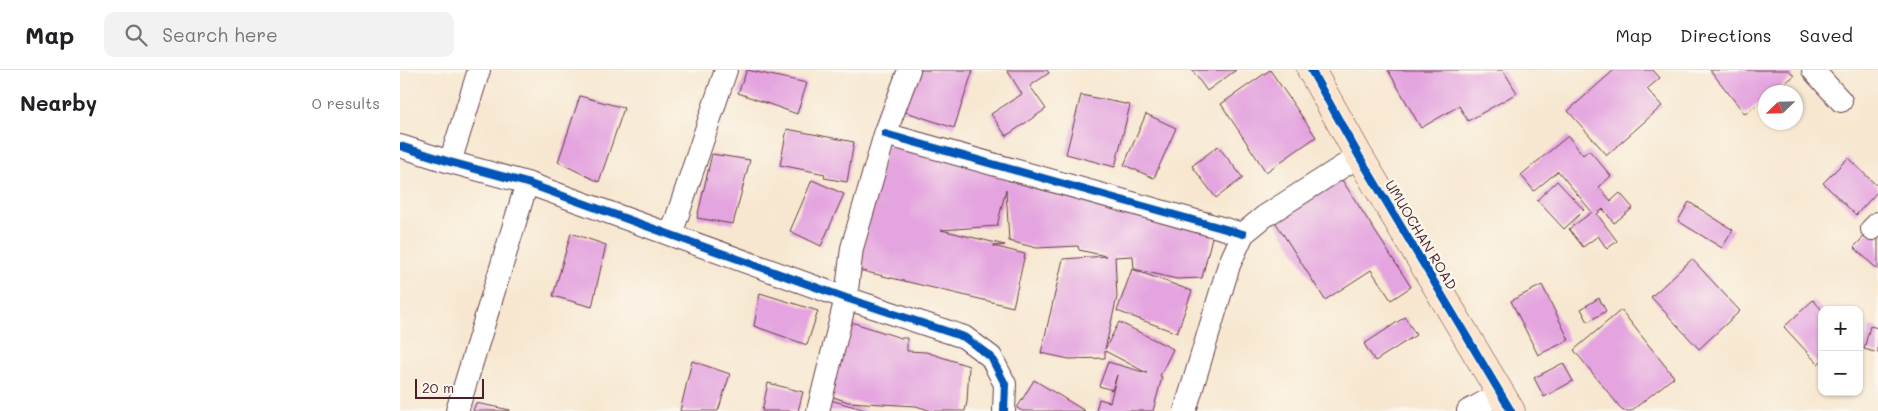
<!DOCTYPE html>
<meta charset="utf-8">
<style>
body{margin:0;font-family:Mali,sans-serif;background:#f2f2f2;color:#202124}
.controls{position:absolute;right:15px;bottom:15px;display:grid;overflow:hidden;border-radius:10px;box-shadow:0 1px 4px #0004}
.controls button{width:45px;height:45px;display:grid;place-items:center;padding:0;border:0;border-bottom:1px solid #e0e0e0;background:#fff;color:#202124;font:25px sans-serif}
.compass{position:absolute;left:1358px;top:15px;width:45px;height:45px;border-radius:50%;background:#fff;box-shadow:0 1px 4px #0004;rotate:247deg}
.scale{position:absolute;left:15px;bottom:12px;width:69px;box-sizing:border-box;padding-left:5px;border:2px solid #4a1f2b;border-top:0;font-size:14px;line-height:18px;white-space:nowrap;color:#4a1f2b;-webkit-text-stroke:4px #fbf7ec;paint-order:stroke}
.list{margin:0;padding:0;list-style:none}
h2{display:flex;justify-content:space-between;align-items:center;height:65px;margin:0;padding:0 20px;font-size:21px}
h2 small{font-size:16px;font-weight:400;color:#757577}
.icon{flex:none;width:28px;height:28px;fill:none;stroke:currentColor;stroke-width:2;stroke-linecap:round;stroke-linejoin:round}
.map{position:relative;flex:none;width:1478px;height:341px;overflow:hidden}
header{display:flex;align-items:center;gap:30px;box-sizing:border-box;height:70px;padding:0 25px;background:#fff;border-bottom:1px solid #e0e0e0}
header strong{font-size:24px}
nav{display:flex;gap:28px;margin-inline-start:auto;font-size:18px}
.search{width:350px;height:45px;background:#f2f2f2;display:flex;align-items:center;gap:12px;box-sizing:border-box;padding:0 18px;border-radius:10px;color:#757577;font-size:19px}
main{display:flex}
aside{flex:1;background:#fff}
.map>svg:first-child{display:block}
.building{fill:#e4a4df}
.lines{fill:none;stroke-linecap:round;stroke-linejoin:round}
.street-casing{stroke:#643d44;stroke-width:24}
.secondary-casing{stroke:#643d44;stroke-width:29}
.street{stroke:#fff;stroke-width:22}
.secondary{stroke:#fbe5cf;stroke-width:28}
.cycleway-casing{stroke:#fbf7ec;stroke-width:11}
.cycleway{stroke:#0057b8;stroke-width:8}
.labels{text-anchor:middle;stroke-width:5;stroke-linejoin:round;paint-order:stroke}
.street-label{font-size:14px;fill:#4a1f2b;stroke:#fbf7ec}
</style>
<header>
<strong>Map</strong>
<div class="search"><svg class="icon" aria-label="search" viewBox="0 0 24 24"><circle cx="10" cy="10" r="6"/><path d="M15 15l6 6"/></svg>Search here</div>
<nav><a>Map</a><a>Directions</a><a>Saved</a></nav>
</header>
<main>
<aside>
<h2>Nearby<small>0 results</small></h2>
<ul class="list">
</ul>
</aside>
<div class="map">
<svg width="1478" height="341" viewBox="0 0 1478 341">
<rect width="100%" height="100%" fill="#fbf7ec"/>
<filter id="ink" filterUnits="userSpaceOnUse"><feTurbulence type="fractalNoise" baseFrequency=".02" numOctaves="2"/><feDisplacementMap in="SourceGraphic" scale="10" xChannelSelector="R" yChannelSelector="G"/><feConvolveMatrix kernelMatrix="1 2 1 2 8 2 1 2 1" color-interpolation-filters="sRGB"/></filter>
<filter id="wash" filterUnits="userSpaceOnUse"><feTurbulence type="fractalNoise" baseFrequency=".0096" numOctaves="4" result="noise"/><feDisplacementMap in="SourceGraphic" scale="20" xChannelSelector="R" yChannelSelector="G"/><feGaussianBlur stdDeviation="1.12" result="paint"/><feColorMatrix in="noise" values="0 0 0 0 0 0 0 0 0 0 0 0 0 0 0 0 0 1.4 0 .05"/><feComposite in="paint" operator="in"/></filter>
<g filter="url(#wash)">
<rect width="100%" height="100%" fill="#f7e7d0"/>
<g id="blocks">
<path class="building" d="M347,0L407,13L397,44L338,23Z
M513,0H573L554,58L500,40Z
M607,0H647L649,3L630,16L646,39L606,66L591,44L622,24Z
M792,0H836L807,21Z
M870,0L916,67L866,102L821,34Z
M988,0H1103L1117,23L1068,51L1059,36L1021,58Z
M1214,0H1253L1260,8L1247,19L1262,36L1207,85L1168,41Z
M1310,0H1389L1394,6L1373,22H1366V28L1345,44Z
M681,25L730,35L715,97L666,84Z
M180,26L224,38L199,112L158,92Z
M746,44L776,58L754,108L724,95Z
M387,59L454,72L447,112L424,108L425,104L380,95Z
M1168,66L1183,85L1189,80L1211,106L1199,117L1211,131L1220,123L1233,138L1214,153L1203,139L1197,144L1217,171L1207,179L1198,166L1183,177L1169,159L1192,142L1158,101L1134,121L1121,105Z
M487,74L608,103V111L636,110L776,144L811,142L813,163L802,208L777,209L734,199L733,186L715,187L717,227L705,279L719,252L773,279L760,306L762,307L753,341H696L699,329L710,332L717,305L712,320L699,316L708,292L747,303L705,281V288L669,289L641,283L663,189L706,186L679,180L678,176L637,178L609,171L606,119L597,156L541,160L605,175L593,176L625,184L613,237L458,200Z
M818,76L843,108L816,128L792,96Z
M312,84L350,90L333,154L297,148Z
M1448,88L1478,117V121L1456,145L1423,113Z
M935,99L1011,217L991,230L971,200L925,230L869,142Z
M412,110L444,124L421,176L390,161Z
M1157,111L1184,140L1164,159L1137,130Z
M1289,132L1333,160L1322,178L1278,151Z
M1478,152V200L1454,177Z
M171,163L206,175L192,237L153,226Z
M1292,189L1340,241L1299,279L1251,227Z
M732,199L792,221L777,263L717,241Z
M1142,215L1169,270L1138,285L1111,231Z
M360,223L418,241L407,275L354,256Z
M1199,228L1206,241L1188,252L1181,239Z
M1413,230L1422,240V290L1418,294L1384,257Z
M1221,240L1274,307L1231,341H1223L1174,280Z
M1005,247L1016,265L975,291L964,274Z
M445,250L501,268H507V281L526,282L569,296L567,332L565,341H532L516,336L448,332L425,324Z
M1470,256L1478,258V283L1464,279Z
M292,291L330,304L318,341H280Z
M1163,293L1173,311L1144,327L1134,308Z
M634,310L685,341H622L617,338Z
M368,313L403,322L398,341H362Z
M430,330L466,340V341H427Z
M76,333L110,340V341H73Z"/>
</g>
</g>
<g filter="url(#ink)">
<use href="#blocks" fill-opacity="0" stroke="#643d44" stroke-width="1"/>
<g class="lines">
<g class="street-casing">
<path id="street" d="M1413,0L1441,31
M485,64L843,164
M0,76L50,92L127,113L446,228L564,267L591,287L605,314L604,341
M50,92L79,0
M1472,159L1478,153
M271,165L326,0
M57,341L127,113
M418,341L446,228L452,178L485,64L509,0
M785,341L829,195L843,164L865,146L959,86
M1068,341L1100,324"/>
</g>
<g class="secondary-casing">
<path id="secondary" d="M911,0L959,86L1111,341"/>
</g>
<use href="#street" class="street"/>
<use href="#secondary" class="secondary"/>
<g class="cycleway-casing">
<path id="cycleway" d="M911,0L959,86L1111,341
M485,64L843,164
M0,76L50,92L127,113L446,228L564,267L591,287L605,314L604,341"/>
</g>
<use href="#cycleway" class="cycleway"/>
</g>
</g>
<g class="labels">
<g class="street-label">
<text transform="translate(1021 165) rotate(59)" y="5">UMUOCHAN ROAD</text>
</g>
</g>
</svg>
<div class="controls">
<button>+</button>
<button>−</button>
</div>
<svg class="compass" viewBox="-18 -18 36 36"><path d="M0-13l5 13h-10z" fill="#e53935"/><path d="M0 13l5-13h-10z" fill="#757577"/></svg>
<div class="scale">20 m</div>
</div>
</main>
